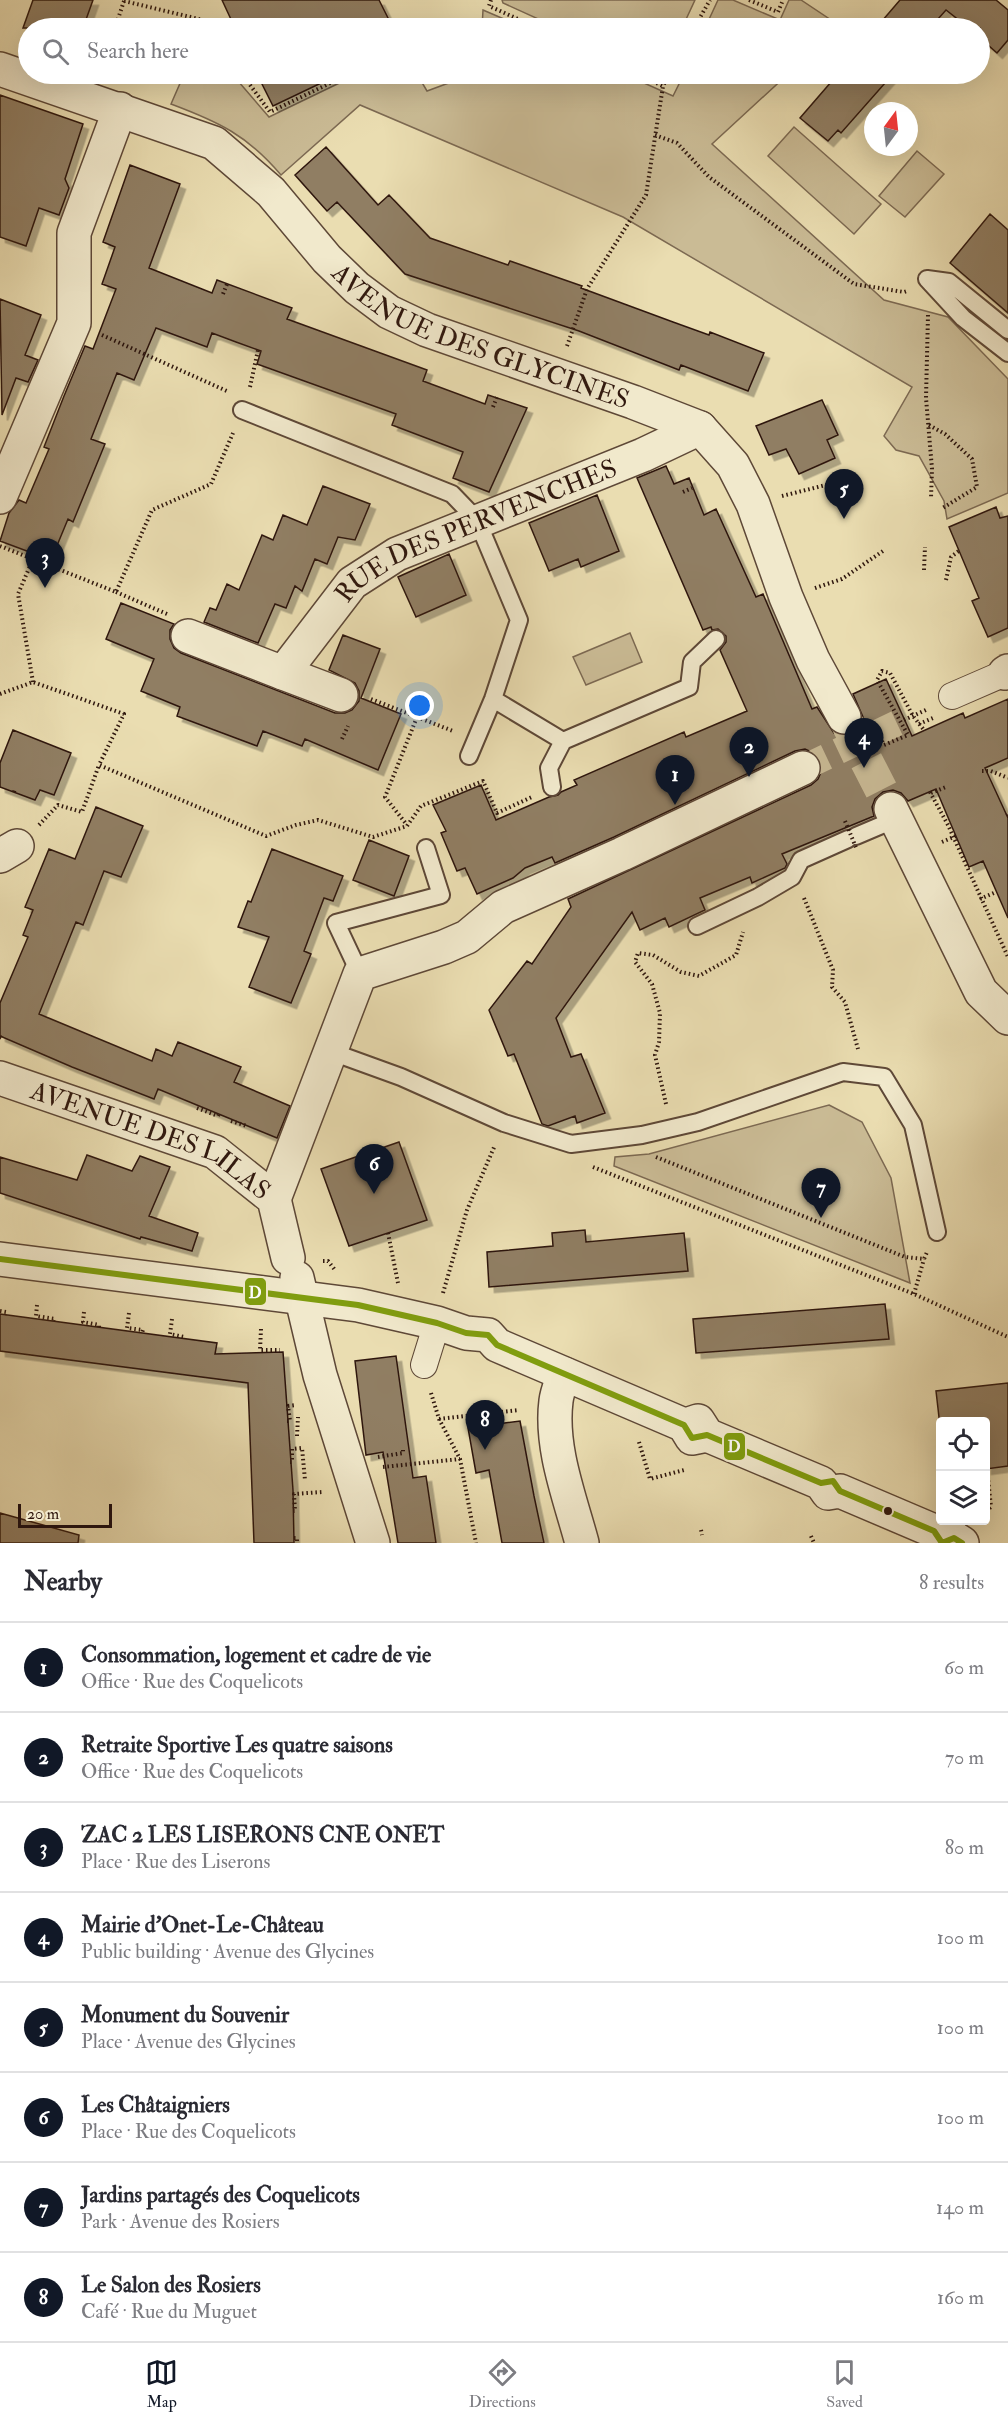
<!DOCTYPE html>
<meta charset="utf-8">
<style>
body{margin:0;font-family:"IM FELL Double Pica",serif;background:#f7f7f7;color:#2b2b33}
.controls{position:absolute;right:18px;bottom:18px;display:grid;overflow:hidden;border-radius:6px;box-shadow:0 6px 24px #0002}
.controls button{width:54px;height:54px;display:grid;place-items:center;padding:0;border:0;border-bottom:2px solid #e1e1e2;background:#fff;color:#2b2b33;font:30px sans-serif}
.compass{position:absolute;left:864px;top:102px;width:54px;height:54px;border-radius:50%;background:#fff;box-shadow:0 6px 24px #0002;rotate:15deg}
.scale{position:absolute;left:18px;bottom:15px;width:94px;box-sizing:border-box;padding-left:6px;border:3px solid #2f170e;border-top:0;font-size:16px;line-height:21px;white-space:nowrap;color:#2f170e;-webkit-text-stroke:4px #f1e9cc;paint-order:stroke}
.you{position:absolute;left:420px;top:706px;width:21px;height:21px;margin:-15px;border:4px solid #fff;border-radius:50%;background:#1a73e8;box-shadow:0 0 0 9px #1a73e833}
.badge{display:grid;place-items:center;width:39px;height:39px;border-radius:50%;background:#111827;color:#fff;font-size:20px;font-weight:700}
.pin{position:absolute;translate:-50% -50px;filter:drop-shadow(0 2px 3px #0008)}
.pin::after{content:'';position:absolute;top:32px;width:21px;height:18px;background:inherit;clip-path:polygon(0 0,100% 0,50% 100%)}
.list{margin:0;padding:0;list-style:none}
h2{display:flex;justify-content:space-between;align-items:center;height:78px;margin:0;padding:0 24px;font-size:26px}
h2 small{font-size:20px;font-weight:400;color:#7c7c81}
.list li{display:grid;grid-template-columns:39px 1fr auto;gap:18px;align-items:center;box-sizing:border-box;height:90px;padding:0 24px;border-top:2px solid #e1e1e2}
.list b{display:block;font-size:22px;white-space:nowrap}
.list p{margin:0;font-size:20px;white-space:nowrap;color:#7c7c81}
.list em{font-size:20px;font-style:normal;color:#7c7c81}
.icon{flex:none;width:33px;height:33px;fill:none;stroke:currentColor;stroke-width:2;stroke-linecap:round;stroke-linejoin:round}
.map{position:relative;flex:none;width:1008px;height:1543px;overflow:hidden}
.search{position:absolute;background:#fff;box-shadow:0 6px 24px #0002;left:18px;right:18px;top:18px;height:66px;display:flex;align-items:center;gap:15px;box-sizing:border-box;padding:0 21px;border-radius:33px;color:#7c7c81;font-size:22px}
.sheet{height:798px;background:#fff}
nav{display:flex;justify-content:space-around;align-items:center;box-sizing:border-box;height:84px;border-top:2px solid #e1e1e2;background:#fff;font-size:16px;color:#7c7c81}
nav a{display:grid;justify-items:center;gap:3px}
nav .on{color:#111827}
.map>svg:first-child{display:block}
.green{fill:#cabb95;stroke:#7c6952;stroke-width:1.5}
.building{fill:#907e63;stroke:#2f170e;stroke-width:1.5;filter:url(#shadow)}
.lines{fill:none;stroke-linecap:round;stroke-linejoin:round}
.pedestrian-tunnel{stroke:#c5b590;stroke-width:26;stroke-dasharray:26 13;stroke-linecap:butt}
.minor-tunnel{stroke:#c5b590;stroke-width:33;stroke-dasharray:33 16;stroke-linecap:butt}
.service-casing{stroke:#5e4837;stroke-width:20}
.pedestrian-casing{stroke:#5e4837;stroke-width:28}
.minor-casing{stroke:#5e4837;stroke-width:36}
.path{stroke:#2f170e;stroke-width:4;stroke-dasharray:1.5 3;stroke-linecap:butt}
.service{stroke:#f1e9cc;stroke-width:16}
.pedestrian{stroke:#f1e9cc;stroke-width:26}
.minor{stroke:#f1e9cc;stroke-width:33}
.path-bridge{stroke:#2f170e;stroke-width:4;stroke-dasharray:1.5 3;stroke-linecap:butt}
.bus-1-casing{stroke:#f1e9cc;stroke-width:10}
.bus-1{stroke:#809d0f;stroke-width:6}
.bus-dot{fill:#2f170e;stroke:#f1e9cc;stroke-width:2}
.labels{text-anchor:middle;stroke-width:4.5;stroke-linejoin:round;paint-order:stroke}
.street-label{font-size:26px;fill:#2f170e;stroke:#f1e9cc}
.line-badge{stroke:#f1e9cc;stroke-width:2}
.badge-label{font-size:16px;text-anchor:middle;font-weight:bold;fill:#fff}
</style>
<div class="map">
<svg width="1008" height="1543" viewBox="0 0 1008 1543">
<defs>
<filter id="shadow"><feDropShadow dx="5.5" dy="5.5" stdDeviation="0" flood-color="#0004"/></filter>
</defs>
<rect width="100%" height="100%" fill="#eaddb1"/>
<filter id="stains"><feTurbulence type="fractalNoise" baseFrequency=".00333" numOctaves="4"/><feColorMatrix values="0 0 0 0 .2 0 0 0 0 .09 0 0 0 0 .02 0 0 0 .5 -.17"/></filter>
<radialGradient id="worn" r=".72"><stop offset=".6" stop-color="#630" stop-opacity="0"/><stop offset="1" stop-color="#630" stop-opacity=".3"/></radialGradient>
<path class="green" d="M502,0H695L682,28H558L503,3Z
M718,0H733L780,20L789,0H801L840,26L837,28H705Z
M483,10L525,28H482Z
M157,19L182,28H128L139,22Z
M166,74H232L269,117L358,74H417L427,91L473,74H624L673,96L684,74H788L712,144L884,300L948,317L1008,379V493L947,519L944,501L919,456L896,450L884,436L912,387L623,217L360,105L281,175C247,135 219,122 171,104L181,81Z
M794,127L881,204L854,234L768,156Z
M917,151L944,174L905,217L879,196Z
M630,633L642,662L586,685L573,657Z
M829,1105L862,1122L891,1178L910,1283L614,1166L615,1157L649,1154Z"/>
<path class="building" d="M33,0H93L83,28H23Z
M222,0H379L393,28H235Z
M900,0H996L1008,10V40L997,53L980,38V28H969L946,10L930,28H876Z
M257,74H340L273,106Z
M838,74H893L841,133L838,130L828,141L800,118Z
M0,95L83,124L65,179L69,188L59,215L39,208L26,246L0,237Z
M326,147L378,205L389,195L430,238L508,265L510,261L582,286L581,288L673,322L709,335L710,332L764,353L748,391L681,365L679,370L579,331L405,274L337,202L327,211L295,175Z
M130,165L180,184L149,268L212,293L217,280L292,308L287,319L427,370L423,381L485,404L488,395L527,408L489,492L453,478L463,452L392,425L396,414L257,364L261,351L236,342L212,333L207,347L156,328L134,380L117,373L91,439L105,444L73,522L68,519L51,560L0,541L9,513L19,500L26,503L49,449L44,447L64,396L85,346L93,349L116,289L102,284L115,247L103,242Z
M990,214L1008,230V313L950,263Z
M0,299L41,315L25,355L38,360L28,382L16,378L2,415Z
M822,400L838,435L827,440L835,458L799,474L786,449L769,455L756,426Z
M666,466L674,484L689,478L704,515L716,509L756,597L763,594L812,709L817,707L834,733L844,736L853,733L860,727L863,717L853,694L886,679L912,736L963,713L965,718L1008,699V758L985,768L1008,818V918L983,861L969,867L936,789L908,801L901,793L893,790L883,792L875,799L872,807L874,816L782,854L787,864L785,868L752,883L750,877L700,898L705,910L669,927L665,918L640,930L632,912L556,1018L571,1057L581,1054L605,1113L577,1123L575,1116L548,1126L542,1124L514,1054L508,1056L489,1010L527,961L532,964L571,907L568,899L811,785L818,779L822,770L820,761L814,753L805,749L795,751L614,837L555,863L552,857L525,868L513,878L477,894L465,868L457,871L441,833L446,831L433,805L481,785L496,820L549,797L558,795L561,792L577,785L574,780L684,732L686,737L747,711L720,650L726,642V636L718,629L712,630L711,627L703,630L637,478Z
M323,486L370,504L355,540L338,537L327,564L315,559L302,591L295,586L286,608L275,604L258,643L204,622L210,608L216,610L227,584L239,590L262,535L273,540L283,515L307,525Z
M597,495L619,551L581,567L578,559L549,571L529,523Z
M996,507L1000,518L1008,516V628L988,637L972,601L979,598L949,527Z
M449,554L466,595L416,617L398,577Z
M121,603L174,624L170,630V639L174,648L181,653L335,713H345L352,710L359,701V691L355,683L329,670L343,635L380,649L361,698L401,714L378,770L305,739L302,746L263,731L257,746L177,716L180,707L141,691L154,659L106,639Z
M13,730L71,753L54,795L40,790L35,800L0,787V763Z
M96,807L143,826L121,877L104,871L83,925L76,922L39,1014L152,1061L156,1049L172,1056L178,1042L241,1067L234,1082L290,1106L277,1138L158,1089L154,1099L72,1067L0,1036V1003L28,937L23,935L33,910L25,907L30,895L49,849L75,859Z
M369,840L409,856L394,896L353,880Z
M272,849L343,876L333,901L324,898L304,951L311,954L291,1003L249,987L269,937L238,927L248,901L251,902Z
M399,1142L427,1220L349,1246L321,1169Z
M87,1155L132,1171L140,1156L170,1167L149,1216L198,1233L192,1251L141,1237L140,1239L0,1193V1157L77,1180Z
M585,1230L586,1242L684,1233L688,1271L489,1287L487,1252L553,1246L552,1233Z
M885,1304L889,1339L696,1353L693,1319Z
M0,1314L217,1343L215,1354L283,1352L293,1490L294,1543H254L248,1383L0,1351Z
M396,1356L413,1478L426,1476L436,1543H398L383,1452L366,1455L355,1361Z
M1008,1383V1466L986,1469V1422H940V1426L936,1391Z
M520,1421L534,1496L544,1543H502L489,1470L476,1473L468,1428Z
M0,1513L79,1535L78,1543H0Z"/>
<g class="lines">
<path class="pedestrian-tunnel" d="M803,768L904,720"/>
<path class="minor-tunnel" d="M844,717L891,809"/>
<g class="service-casing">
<path id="service" d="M927,279L963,318L1008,353
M927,279L949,282L1008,330
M242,410L452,494L477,520L519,620L493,699L469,756
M493,699L563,741L689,687L692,662L716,639
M552,787L549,768L563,741
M856,836L896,819
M697,926L758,897L792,877L801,860L848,839
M360,974L336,923L441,895L426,848
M332,1052L401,1077L504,1123L571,1144L642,1135L698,1122L843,1072L884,1077L913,1125L937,1232"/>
</g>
<g class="pedestrian-casing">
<path id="pedestrian" d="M952,696L1005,673
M424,1365L437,1323"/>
</g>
<g class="minor-casing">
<g id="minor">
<path id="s1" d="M0,69L214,143L271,192L327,259L357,288L389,312L427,330L633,402L700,428L733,465L753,504L786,597L813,660L844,717"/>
<path d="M0,497L74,323V233L120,109"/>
<path id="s2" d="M188,636L283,673L352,583L397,554L643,455L700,428"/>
<path d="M283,673L341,695"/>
<path d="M1005,673L1008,671"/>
<path d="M891,809L981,992L1008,1018"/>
<path d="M0,856L17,846"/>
<path id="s3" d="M0,1078L215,1152L274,1199L288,1258"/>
<path d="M274,1199L360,974L444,947L467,937L503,907L622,854L803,768"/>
<path d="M0,1259L358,1305L437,1323L466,1333L488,1335L497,1345L684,1425L692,1438L707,1435"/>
<path d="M297,1278L320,1375L373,1543"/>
<path d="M564,1374C561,1383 557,1392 556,1401C550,1448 570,1498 582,1543"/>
<path d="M692,1423L698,1421L707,1435L821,1483L828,1493L840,1491L934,1531L947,1529L954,1538L962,1543"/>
</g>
</g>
<path class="path" d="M491,0L489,6L538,28
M749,0L778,12L783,0
M124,1L203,20L209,28
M115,28L124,1
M694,28L710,0
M242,74L270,112L349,74
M636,74L663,86
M655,135L677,143L709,177L854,284L904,292L907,291
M223,294L227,284
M928,315L926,398L932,469L931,498
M102,335L229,392
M567,346L587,289L646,195L663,86L669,74
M250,387L258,350
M493,407L497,397
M929,425L945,434L972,459L977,487L941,509
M683,492L692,488
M782,496L854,478
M0,546L116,592L152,510L211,484L233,433
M924,570L925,547
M946,580L951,557L960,550
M815,588L842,579L883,551
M116,592L167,614
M33,682L18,594L33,559
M0,694L33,682L124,714L99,765
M371,699L417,717L385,797L407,825
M417,717L453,731
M904,720L928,709
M919,724L933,718
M878,733L884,745L908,735L877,680L882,671L890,673L913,716L924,730
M342,739L348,726
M863,740L868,755
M982,771H991L1008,778
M14,792L15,789
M930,792L948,825L1008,957
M931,793L946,787
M1007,816L1008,815
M39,825L58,805L82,812L99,765L266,836L296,825L318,820L373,837L407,826L421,806L483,781L497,813L532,797
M942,842L956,836
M804,898L833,970L832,987L845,1002L858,1049
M980,899L996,892
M0,1037L2,1038
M666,1104L655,1055L659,1042L660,1013L652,984L635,962L638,953L653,955L681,972L699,976L736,955L743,932
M197,1108L218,1116L219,1114
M231,1121L247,1126
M656,1157L905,1257L924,1259L927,1252
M593,1167L914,1294L1008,1337
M388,1233L398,1283
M323,1261H328L335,1270
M443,1293L467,1210L495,1145
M914,1294L924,1259
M37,1305L36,1316L55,1319L54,1321
M0,1311L6,1312L5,1315
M84,1312L83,1322L99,1325V1327
M129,1313L127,1328L143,1330L142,1333
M172,1319L170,1334L184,1337V1339
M261,1329L260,1350H280
M431,1393L439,1419L460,1459L476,1543
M439,1419L519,1410
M287,1421H290L288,1406L296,1405
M297,1436L298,1417
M639,1442L650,1479L684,1470
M378,1457L403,1453V1450
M290,1462H292V1449L302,1448L305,1480
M383,1467L460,1459
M293,1511H295L294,1494L322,1492
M986,1511L991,1507L987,1469
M701,1530L702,1535
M811,1536L814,1543
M294,1538H297V1543"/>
<use href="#service" class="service"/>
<use href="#pedestrian" class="pedestrian"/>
<use href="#minor" class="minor"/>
<path class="path-bridge" d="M845,821L857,850"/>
<g class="bus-1-casing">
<path id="bus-1" d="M0,1259L358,1305L437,1323L466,1333L488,1335L497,1345L684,1425L692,1438L707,1435L821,1483L833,1481L840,1491L934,1531L942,1543L954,1538L962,1543"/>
</g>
<use href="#bus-1" class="bus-1"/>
</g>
<circle class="bus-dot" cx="888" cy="1511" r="5"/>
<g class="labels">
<g class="street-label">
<text dy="9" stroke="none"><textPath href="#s1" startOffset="564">AVENUE DES GLYCINES</textPath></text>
<text dy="9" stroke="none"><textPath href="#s2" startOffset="350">RUE DES PERVENCHES</textPath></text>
<text dy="9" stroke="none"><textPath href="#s3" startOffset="164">AVENUE DES LILAS</textPath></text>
</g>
</g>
<g class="line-badge">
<rect x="244" y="1277" width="23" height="29" rx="6" fill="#809d0f"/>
<rect x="723" y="1432" width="23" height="29" rx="6" fill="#809d0f"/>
</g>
<g class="badge-label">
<text x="255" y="1298">D</text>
<text x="734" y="1452">D</text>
</g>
<rect width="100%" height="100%" filter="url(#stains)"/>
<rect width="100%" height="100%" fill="url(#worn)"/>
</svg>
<div class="controls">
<button><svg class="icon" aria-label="locate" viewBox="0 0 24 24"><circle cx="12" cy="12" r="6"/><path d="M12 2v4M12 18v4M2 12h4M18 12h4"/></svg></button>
<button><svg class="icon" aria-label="layers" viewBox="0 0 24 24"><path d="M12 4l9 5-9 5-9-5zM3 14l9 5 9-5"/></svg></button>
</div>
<svg class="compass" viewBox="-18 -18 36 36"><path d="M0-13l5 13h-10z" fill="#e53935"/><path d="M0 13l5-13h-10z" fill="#7c7c81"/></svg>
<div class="scale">20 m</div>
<div class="you"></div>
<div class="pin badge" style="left:675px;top:805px">1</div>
<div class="pin badge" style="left:749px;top:777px">2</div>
<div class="pin badge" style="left:45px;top:588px">3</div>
<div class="pin badge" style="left:864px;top:768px">4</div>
<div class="pin badge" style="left:844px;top:519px">5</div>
<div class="pin badge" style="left:374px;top:1194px">6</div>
<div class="pin badge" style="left:821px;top:1218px">7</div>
<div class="pin badge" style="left:485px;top:1450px">8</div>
<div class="search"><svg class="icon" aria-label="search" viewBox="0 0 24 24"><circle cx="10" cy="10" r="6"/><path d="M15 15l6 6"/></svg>Search here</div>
</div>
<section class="sheet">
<h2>Nearby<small>8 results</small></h2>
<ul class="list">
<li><span class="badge">1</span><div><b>Consommation, logement et cadre de vie</b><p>Office · Rue des Coquelicots</p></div><em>60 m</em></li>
<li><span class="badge">2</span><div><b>Retraite Sportive Les quatre saisons</b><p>Office · Rue des Coquelicots</p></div><em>70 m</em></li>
<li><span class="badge">3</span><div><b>ZAC 2 LES LISERONS CNE ONET</b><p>Place · Rue des Liserons</p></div><em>80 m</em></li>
<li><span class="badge">4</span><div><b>Mairie d'Onet-Le-Château</b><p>Public building · Avenue des Glycines</p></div><em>100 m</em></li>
<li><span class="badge">5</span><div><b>Monument du Souvenir</b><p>Place · Avenue des Glycines</p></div><em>100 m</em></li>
<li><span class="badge">6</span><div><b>Les Châtaigniers</b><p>Place · Rue des Coquelicots</p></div><em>100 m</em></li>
<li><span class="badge">7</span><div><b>Jardins partagés des Coquelicots</b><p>Park · Avenue des Rosiers</p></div><em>140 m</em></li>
<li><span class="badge">8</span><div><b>Le Salon des Rosiers</b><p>Café · Rue du Muguet</p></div><em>160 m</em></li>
</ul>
</section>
<nav>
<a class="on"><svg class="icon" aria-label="map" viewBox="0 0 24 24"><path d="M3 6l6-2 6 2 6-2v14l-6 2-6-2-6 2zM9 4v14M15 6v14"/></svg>Map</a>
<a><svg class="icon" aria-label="directions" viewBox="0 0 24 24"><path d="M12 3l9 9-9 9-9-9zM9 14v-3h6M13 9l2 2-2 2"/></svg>Directions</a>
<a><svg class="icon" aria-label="saved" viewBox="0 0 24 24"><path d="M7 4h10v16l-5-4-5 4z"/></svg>Saved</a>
</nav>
